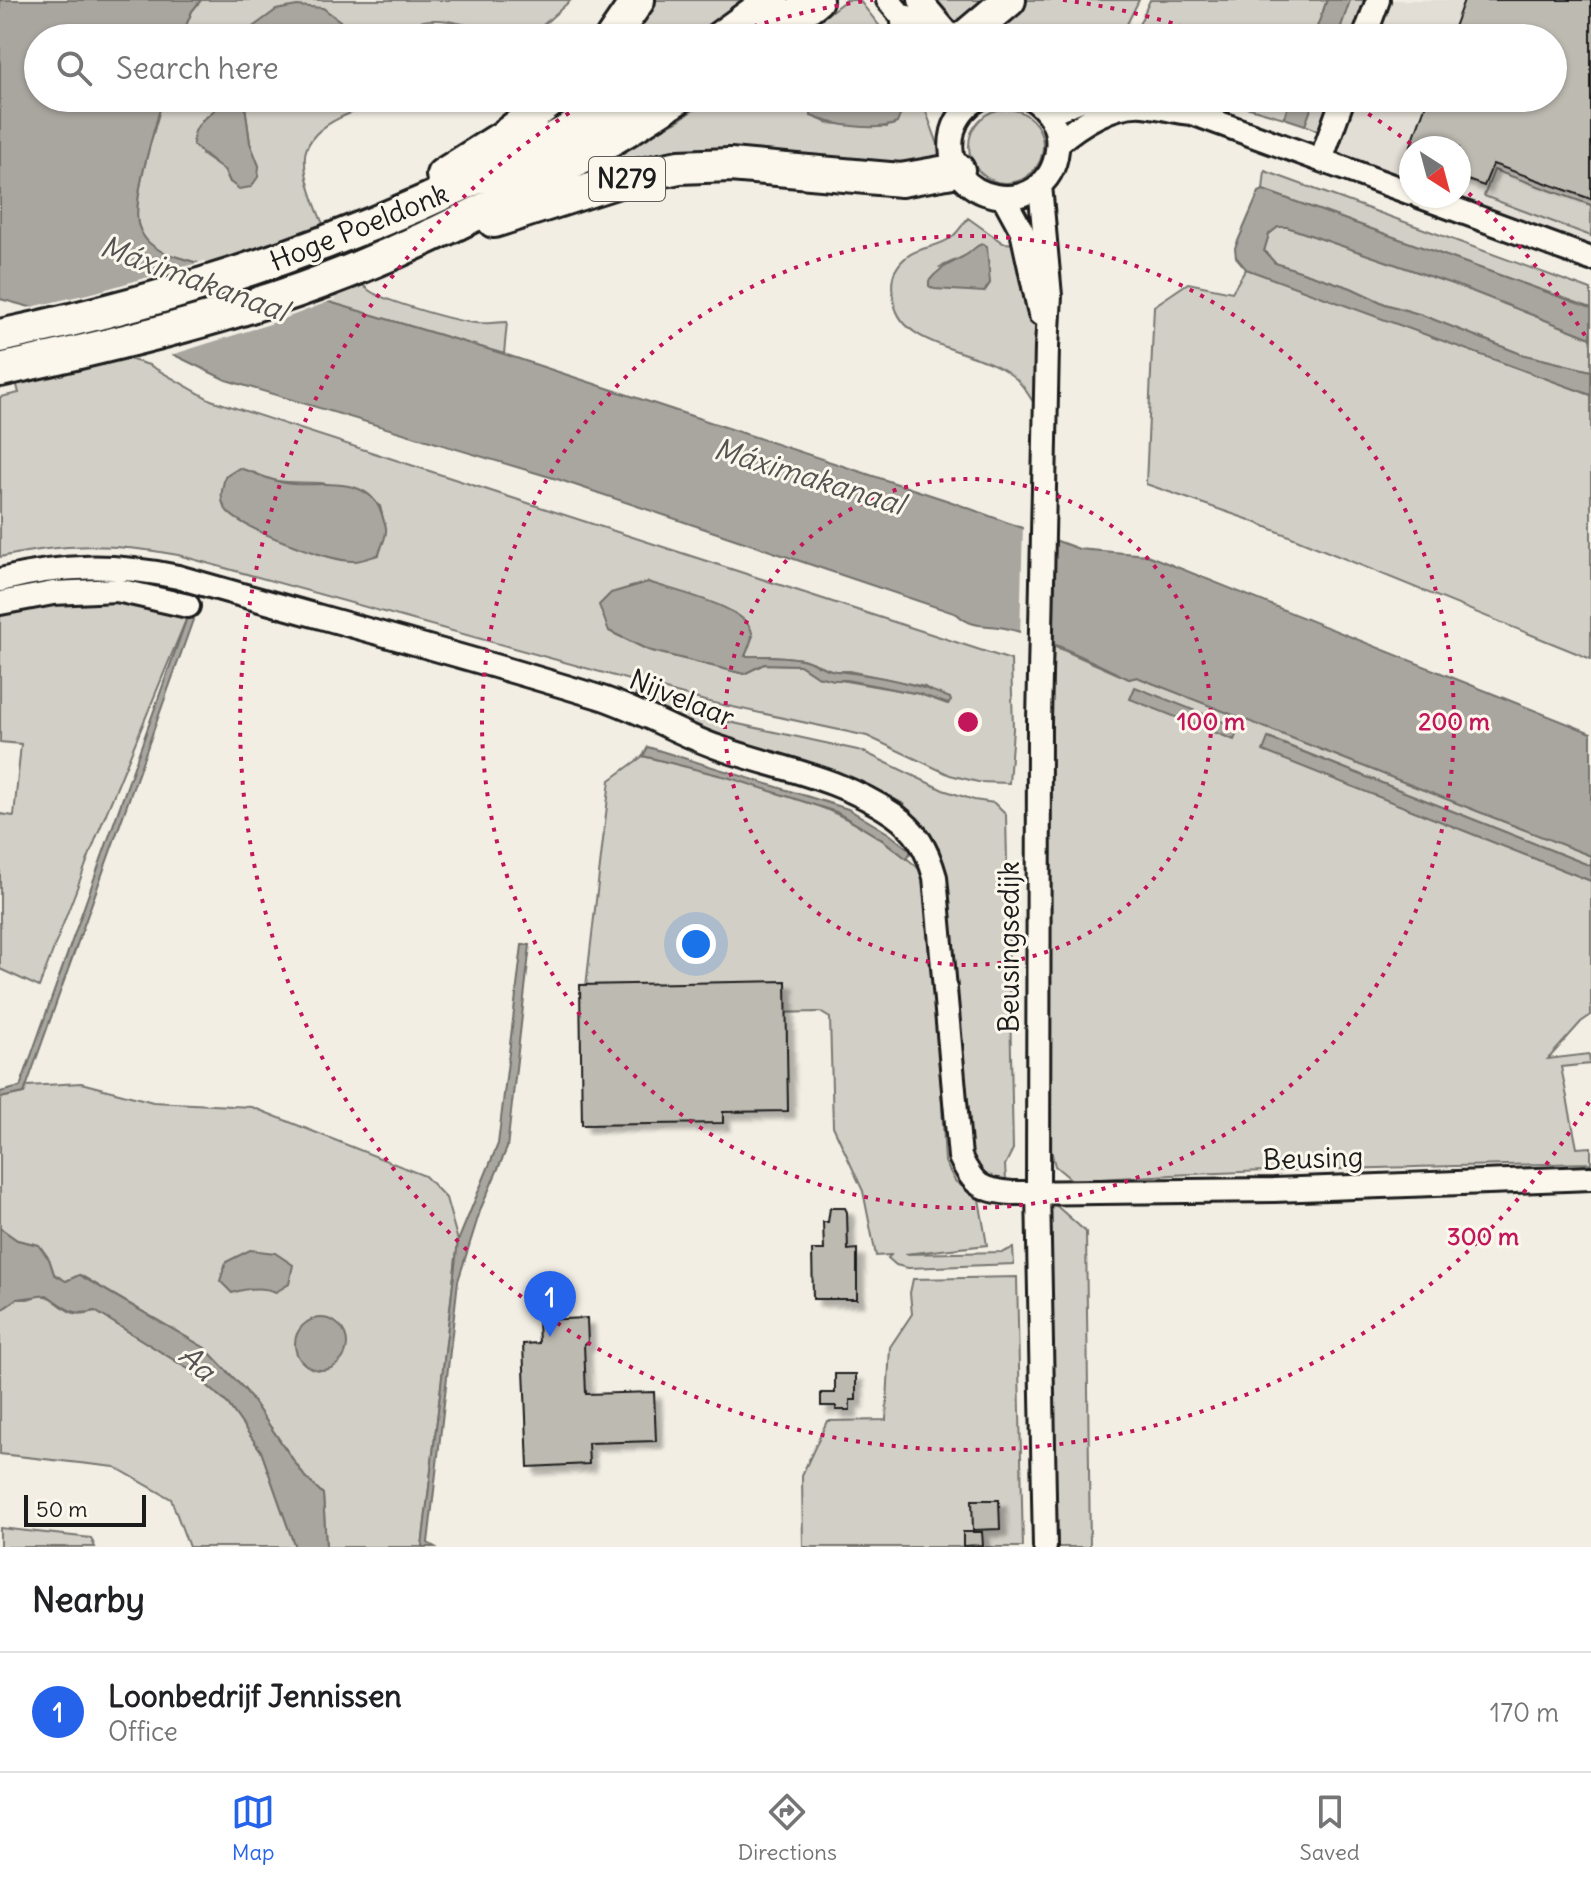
<!DOCTYPE html>
<meta charset="utf-8">
<style>
body{margin:0;font-family:Delius,sans-serif;background:#f2f2f2;color:#202124}
.compass{position:absolute;left:1399px;top:136px;width:72px;height:72px;border-radius:50%;background:#fff;box-shadow:0 2px 6px #0004;rotate:144deg}
.scale{position:absolute;left:24px;bottom:20px;width:122px;box-sizing:border-box;padding-left:8px;border:4px solid #1c1c1c;border-top:0;font-size:22px;line-height:28px;white-space:nowrap;color:#1c1c1c;-webkit-text-stroke:6px #fbf7ec;paint-order:stroke}
.you{position:absolute;left:696px;top:944px;width:28px;height:28px;margin:-20px;border:6px solid #fff;border-radius:50%;background:#1a73e8;box-shadow:0 0 0 12px #1a73e833}
.badge{display:grid;place-items:center;width:52px;height:52px;border-radius:50%;background:#2563eb;color:#fff;font-size:26px;font-weight:700}
.pin{position:absolute;translate:-50% -66px;filter:drop-shadow(0 2px 4px #0008)}
.pin::after{content:'';position:absolute;top:42px;width:28px;height:24px;background:inherit;clip-path:polygon(0 0,100% 0,50% 100%)}
.list{margin:0;padding:0;list-style:none}
h2{display:flex;justify-content:space-between;align-items:center;height:104px;margin:0;padding:0 32px;font-size:34px}
h2 small{font-size:26px;font-weight:400;color:#757577}
.list li{display:grid;grid-template-columns:52px 1fr auto;gap:24px;align-items:center;box-sizing:border-box;height:120px;padding:0 32px;border-top:2px solid #e0e0e0}
.list b{display:block;font-size:30px;white-space:nowrap}
.list p{margin:0;font-size:26px;white-space:nowrap;color:#757577}
.list em{font-size:26px;font-style:normal;color:#757577}
.icon{flex:none;width:44px;height:44px;fill:none;stroke:currentColor;stroke-width:2;stroke-linecap:round;stroke-linejoin:round}
.map{position:relative;flex:none;width:1591px;height:1547px;overflow:hidden}
.search{position:absolute;background:#fff;box-shadow:0 2px 6px #0004;left:24px;right:24px;top:24px;height:88px;display:flex;align-items:center;gap:20px;box-sizing:border-box;padding:0 28px;border-radius:44px;color:#757577;font-size:30px}
.sheet{height:224px;background:#fff}
nav{display:flex;justify-content:space-around;align-items:center;box-sizing:border-box;height:112px;border-top:2px solid #e0e0e0;background:#fff;font-size:22px;color:#757577}
nav a{display:grid;justify-items:center;gap:4px}
nav .on{color:#2563eb}
.map>svg:first-child{display:block}
.built{fill:#e2ded5;fill-rule:evenodd}
.green{fill:#d2cfc6;stroke:#777671;stroke-width:2;fill-rule:evenodd}
.water{fill:#a9a6a0;stroke:#716f6b;stroke-width:2}
.pier{fill:#f2eee4}
.building{fill:#bdbab1;stroke:#1c1c1c;stroke-width:2;filter:url(#shadow)}
.lines{fill:none;stroke-linecap:round;stroke-linejoin:round}
.minor-casing{stroke:#1c1c1c;stroke-width:28}
.highway-casing{stroke:#1c1c1c;stroke-width:38}
.minor{stroke:#fbf7ec;stroke-width:22}
.highway{stroke:#fbf7ec;stroke-width:32}
.ring{fill:none;stroke:#c2185b;stroke-width:4;stroke-dasharray:4 8}
.labels{text-anchor:middle;stroke-width:6;stroke-linejoin:round;paint-order:stroke}
.shield{fill:#fbf7ec;stroke:#5f5e5a;stroke-width:2}
.shield-label{font-size:26px;font-weight:bold;fill:#1c1c1c}
.street-label{font-size:28px;fill:#1c1c1c;stroke:#fbf7ec}
.water-label{font-size:30px;font-style:italic;fill:#545351;stroke:#fbf7ec}
.centre{fill:#c2185b;stroke:#fbf7ec;stroke-width:4}
.ring-label{font-size:24px;text-anchor:middle;font-weight:bold;fill:#c2185b;stroke:#fbf7ec;stroke-width:6;stroke-linejoin:round;paint-order:stroke}
</style>
<div class="map">
<svg width="1591" height="1547" viewBox="0 0 1591 1547">
<defs>
<filter id="shadow"><feDropShadow dx="7" dy="7" stdDeviation="2" flood-color="#0004"/></filter>
</defs>
<rect width="100%" height="100%" fill="#f2eee4"/>
<filter id="ink" filterUnits="userSpaceOnUse"><feTurbulence type="fractalNoise" baseFrequency=".0125" numOctaves="2"/><feDisplacementMap in="SourceGraphic" scale="16" xChannelSelector="R" yChannelSelector="G"/><feConvolveMatrix kernelMatrix="1 2 1 2 8 2 1 2 1" color-interpolation-filters="sRGB"/></filter>
<g filter="url(#ink)">
<path class="built" d="M1366,0H1591V266L1306,170L1331,98H1553V38H1352ZM1411,148H1459V196H1411Z"/>
<path class="green" d="M201,0H571L541,27L517,38C486,33 418,0 400,38H336L340,21L250,29L248,38H181L192,11Z
M652,0H743L689,38H625Z
M846,0H859L889,38H796Z
M930,0H1000L957,34Z
M1019,0H1139L1120,38H986Z
M1150,0H1327L1313,38H1133Z
M1350,0H1369L1356,38H1337Z
M163,98H224L218,109L202,120V155L225,171L230,182L259,166L250,143L244,98H383L382,101C360,110 333,117 316,134C311,139 305,149 305,156C302,190 341,272 370,291C385,301 457,322 476,323C486,324 497,322 507,322L504,354L164,253C152,246 144,241 139,227C130,204 156,125 163,98Z
M711,98H819L811,105V115L827,123L887,127L901,113L896,98H921L947,169L733,159L535,197L679,120Z
M1215,98H1291L1284,118Z
M1315,98H1334L1322,133L1305,125Z
M969 146a37 37 0 1 1 74 0a37 37 0 1 1-74 0Z
M1494,170L1591,205V236L1484,196Z
M1265,171L1591,290V308L1263,190Z
M968,218L1003,243L1020,244L1035,323L1037,408C1029,396 1022,382 1010,374C978,349 902,349 894,302C892,293 891,280 895,271C909,244 934,251 952,237C958,232 963,224 968,218ZM969,254L990,283L984,292L940,267Z
M1278,227H1287L1464,288L1591,338V371L1521,354L1422,315L1385,304L1351,288L1275,263L1264,251L1269,234Z
M1246,269L1591,395V659L1247,519L1146,484L1154,306L1188,283L1232,292Z
M0,321L149,365L211,400L1011,660L1013,729L1009,783L978,782L950,775L867,736L705,701L178,555C115,543 63,543 0,557V397L19,393ZM253,472C276,486 296,481 321,483C340,485 362,499 380,506L386,531L379,555ZM609,631L753,636L744,656H774L803,659L834,671H849L925,687L948,704L920,694L817,676L800,665L764,664L744,674L648,650Z
M77,599L127,602L188,615L98,833L39,987L0,969V814L14,816L21,744L0,742V613Z
M1054,646L1129,679L1137,677L1591,856V866L1269,738L1264,751L1591,881V1015L1581,1022L1548,1059L1589,1054L1590,1064L1561,1067L1577,1148L1591,1147V1163C1418,1167 1246,1169 1073,1181L1055,1166L1047,1134L1048,746Z
M636,694L706,717L862,751L943,790L974,800L994,803L1006,815L1013,1149L1005,1165L1006,1181C982,1179 981,1170 970,1150L946,878L939,849L922,823L902,803L872,787L824,767L704,731L635,701Z
M643,756C730,778 825,794 897,851C911,862 923,869 930,886L945,1162L955,1181L979,1199L987,1245L905,1254L1003,1252L1013,1248L1014,1264L908,1268L896,1265L888,1258L891,1255L876,1256L863,1191L833,1126L830,1018L820,1012L597,1016L585,995L610,780Z
M81,1083L153,1102L252,1107L425,1176L446,1198L458,1241L422,1547H326L323,1494L305,1477L245,1390L205,1348L80,1275L66,1282L54,1274L49,1259L39,1245L17,1240L0,1228V1098L24,1093L27,1086Z
M1050,1200L1086,1232L1090,1547H1057Z
M1017,1277L1023,1547H803L802,1475L827,1421L886,1420L890,1347L912,1314L910,1293L913,1279Z
M40,1295C64,1297 62,1322 95,1311L190,1370L228,1404L261,1451L295,1547H189L171,1499L115,1467L0,1454V1311L17,1299H28Z
M0,1528L91,1538L95,1547H0Z"/>
<path class="water" d="M0,0H201L192,11L181,38H38V98H163C156,125 130,204 139,227C144,241 152,246 164,253L504,354L952,502L1079,549L1147,555L1591,733V856L1137,677L1129,679C1090,661 1050,639 1009,629C988,623 973,630 957,614L560,480L226,380L164,350L52,313L0,299Z
M1327,0H1350L1337,38H1313Z
M297,6L323,8L340,21L336,38H248L250,29L276,10Z
M224,98H244L250,143L259,166L258,177L251,187L239,189L230,182L225,171L193,145C192,119 213,118 224,98Z
M819,98H896L901,113L897,123C877,132 832,125 811,116V105Z
M1291,98H1315L1305,125L1284,118Z
M1263,190L1591,308V338L1464,288L1287,227H1278L1269,234L1264,251L1275,263L1351,288L1385,304L1422,315L1521,354L1591,371V395L1246,269L1236,257L1235,248L1259,192Z
M982,244L987,247L990,283L984,292L934,289L929,286V281C942,265 950,265 966,255C973,251 974,246 982,244Z
M239,468C258,473 273,483 293,484C328,486 372,475 383,518C384,523 387,527 386,531C386,538 381,548 378,555C371,557 362,561 354,561C330,562 244,529 228,512C218,501 222,489 225,477Z
M648,582C671,590 749,607 752,633C753,640 747,650 745,656C764,656 782,655 801,659C813,661 824,670 836,671C875,675 914,682 950,698L951,701L948,704L920,694L846,680H834L817,676L800,665L764,664L744,674L648,650L609,631L599,605L611,593Z
M188,615L194,617L24,1093L0,1098V1092L20,1087Z
M1135,687L1239,728L1234,740L1130,699Z
M1268,738L1591,866V881L1263,751Z
M648,747L848,809L888,833L911,851L907,859L883,840L836,812L730,778L643,756Z
M522,945H530L507,1148L481,1208L458,1281L428,1543L435,1547H422L458,1241L498,1144Z
M0,1228L17,1240L38,1245L49,1259L54,1274L66,1281L79,1275L205,1348L245,1390L305,1477L323,1494L326,1547H295L261,1451L228,1404L190,1370L95,1311C74,1317 64,1308 47,1295L17,1299L0,1311Z
M250,1250L275,1253L293,1265L289,1284L276,1292C261,1286 247,1288 232,1293L220,1281L226,1262Z
M295 1344a26 26 0 1 1 52 0a26 26 0 1 1-52 0Z"/>
<path class="pier" d="M204,261L336,299L270,324L168,356L23,309L96,292Z
M1023,524L1054,535L1051,649L1020,637Z"/>
<path class="building" d="M1464,0H1591V199L1493,164L1484,186L1459,177V148H1410L1428,98H1553V38H1450Z
M786,981L788,1111L723,1112V1123L582,1125L580,985Z
M830,1208H845L847,1212L848,1250L857,1249V1299H813L812,1250H824L823,1222H828Z
M587,1318L588,1343L584,1344L586,1394L654,1392L656,1441L588,1443L589,1464L528,1467L523,1344L539,1343L538,1320Z
M835,1374H856V1400H850V1410H836V1406H821V1393H835Z
M972,1500H999L1000,1529L973,1530Z
M963,1532H982L983,1545L963,1546Z"/>
<g class="lines">
<g class="minor-casing">
<path id="minor" d="M888,0L917,34
M920,0L952,38
M1364,38L1378,0
M980,98C967,105 957,117 953,131C936,205 1049,224 1057,150C1060,128 1049,110 1031,98
M1046,110L1058,109L1086,98
M1058,143C1079,124 1113,103 1143,105C1159,106 1176,112 1192,113L1411,193
M1321,160L1343,98
M1040,185L1050,296L1047,347L1039,722L1038,1191L1045,1547
M1419,196L1591,259
M1004,198L1022,231L1040,314
M0,580C64,564 114,564 178,577C318,617 460,654 599,697C640,710 677,733 717,747C776,768 839,777 893,814C917,831 927,849 935,877L960,1157C974,1186 981,1190 1012,1193L1274,1190L1591,1178
M0,603L53,593L117,590L188,606"/>
</g>
<g class="highway-casing">
<path id="highway" d="M908,22L933,38
M612,38L638,0
M720,38L772,0
M766,38L816,0
M964,38L1009,0
M443,175L505,136L554,98
M494,221L631,177L679,167L730,165L901,180L958,170
M0,336C227,288 427,215 627,98
M0,370C118,344 237,316 350,271C464,225 574,165 677,98"/>
</g>
<use href="#minor" class="minor"/>
<use href="#highway" class="highway"/>
</g>
</g>
<g class="ring">
<circle cx="968" cy="722" r="243"/>
<circle cx="968" cy="722" r="486"/>
<path d="M1589 1102A728 728 0 1 1 588 101M719 38A728 728 0 0 1 873 0M1063 0A728 728 0 0 1 1217 38M1348 101A728 728 0 0 1 1411 144M1460 185A728 728 0 0 1 1589 342"/>
</g>
<g class="labels">
<rect class="shield" x="589" y="157" width="76" height="44" rx="6"/>
<g class="shield-label">
<text x="627" y="188">N279</text>
</g>
<g class="street-label">
<text transform="translate(359 227) rotate(-22)" y="10">Hoge Poeldonk</text>
<text transform="translate(682 698) rotate(22)" y="10">Nijvelaar</text>
<text transform="translate(1009 947) rotate(-90)" y="10">Beusingsedijk</text>
<text transform="translate(1313 1158) rotate(-2)" y="10">Beusing</text>
</g>
<g class="water-label">
<text transform="translate(194 279) rotate(20)" y="10">Máximakanaal</text>
<text transform="translate(809 477) rotate(17)" y="10">Máximakanaal</text>
<text transform="translate(197 1363) rotate(42)" y="10">Aa</text>
</g>
</g>
<circle cx="968" cy="722" r="12" class="centre"/>
<g class="ring-label">
<text x="1211" y="730">100 m</text>
<text x="1454" y="730">200 m</text>
<text x="1483" y="1245">300 m</text>
</g>
</svg>
<svg class="compass" viewBox="-18 -18 36 36"><path d="M0-13l5 13h-10z" fill="#e53935"/><path d="M0 13l5-13h-10z" fill="#757577"/></svg>
<div class="scale">50 m</div>
<div class="you"></div>
<div class="pin badge" style="left:550px;top:1337px">1</div>
<div class="search"><svg class="icon" aria-label="search" viewBox="0 0 24 24"><circle cx="10" cy="10" r="6"/><path d="M15 15l6 6"/></svg>Search here</div>
</div>
<section class="sheet">
<h2>Nearby<small></small></h2>
<ul class="list">
<li><span class="badge">1</span><div><b>Loonbedrijf Jennissen</b><p>Office</p></div><em>170 m</em></li>
</ul>
</section>
<nav>
<a class="on"><svg class="icon" aria-label="map" viewBox="0 0 24 24"><path d="M3 6l6-2 6 2 6-2v14l-6 2-6-2-6 2zM9 4v14M15 6v14"/></svg>Map</a>
<a><svg class="icon" aria-label="directions" viewBox="0 0 24 24"><path d="M12 3l9 9-9 9-9-9zM9 14v-3h6M13 9l2 2-2 2"/></svg>Directions</a>
<a><svg class="icon" aria-label="saved" viewBox="0 0 24 24"><path d="M7 4h10v16l-5-4-5 4z"/></svg>Saved</a>
</nav>
